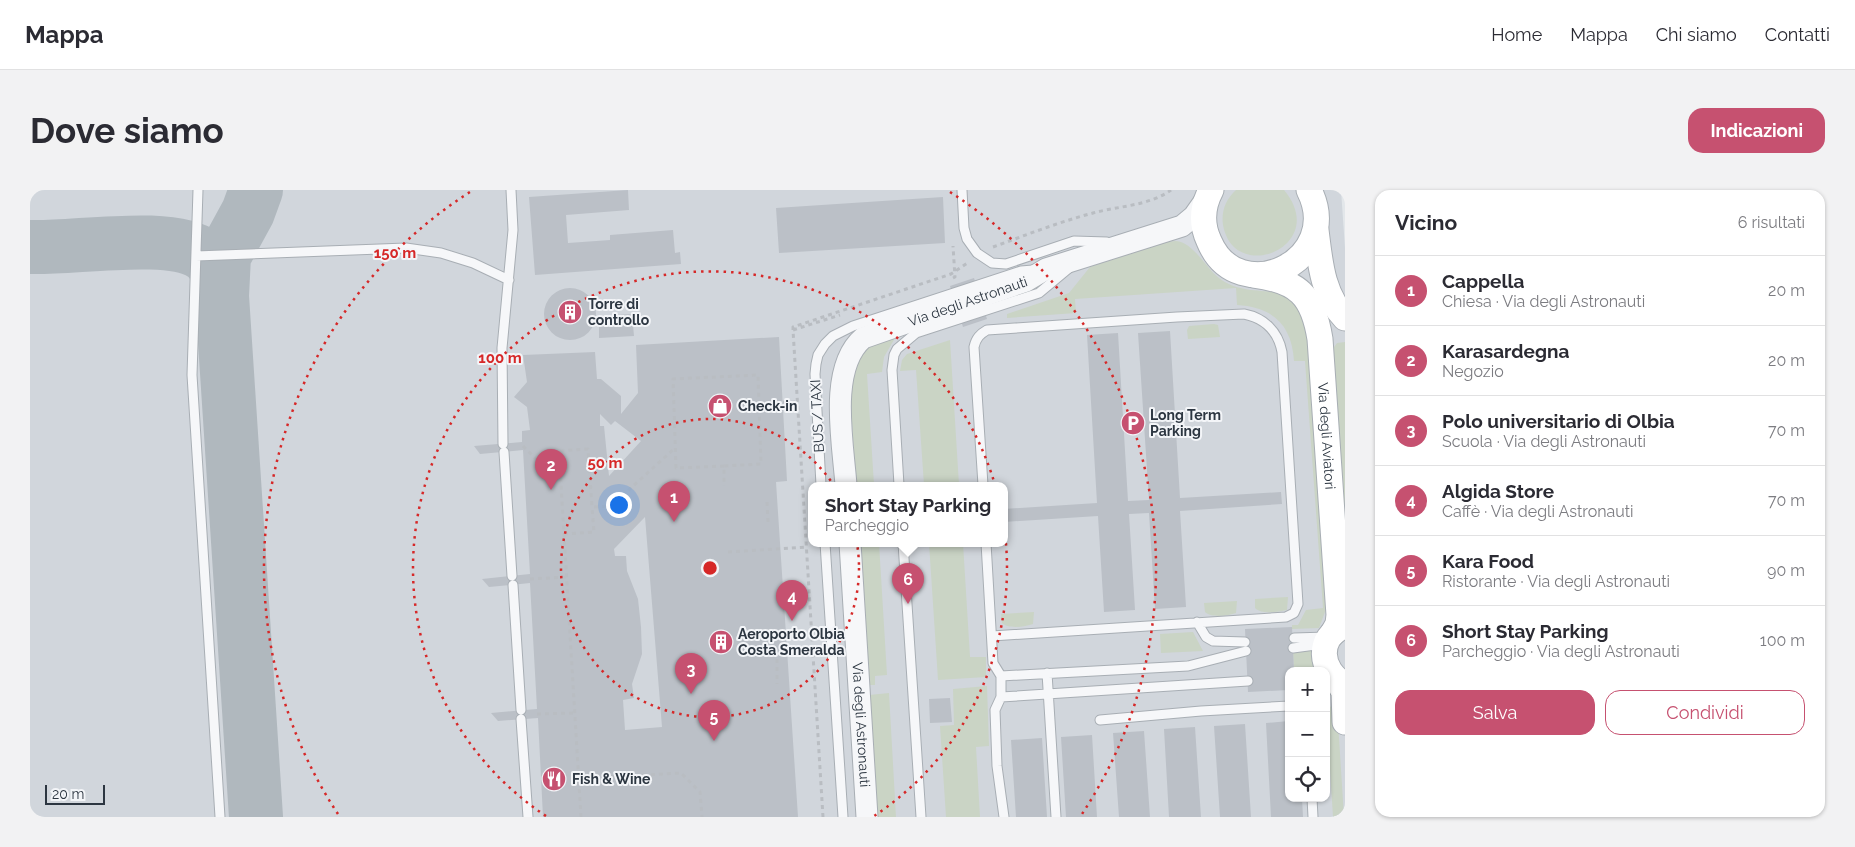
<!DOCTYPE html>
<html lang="it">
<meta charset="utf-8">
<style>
body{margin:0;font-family:Raleway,sans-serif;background:#f2f2f3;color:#2b2b33}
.controls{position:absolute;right:15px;bottom:15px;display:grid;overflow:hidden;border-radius:10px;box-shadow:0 1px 4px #0004}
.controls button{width:45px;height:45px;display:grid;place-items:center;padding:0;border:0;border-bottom:1px solid #e1e1e2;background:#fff;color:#2b2b33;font:25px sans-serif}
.scale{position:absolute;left:15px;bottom:12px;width:60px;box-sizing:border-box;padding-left:5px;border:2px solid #2c3641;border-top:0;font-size:14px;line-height:18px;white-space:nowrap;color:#2c3641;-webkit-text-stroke:4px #f3f5f8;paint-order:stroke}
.you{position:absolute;left:588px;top:314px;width:18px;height:18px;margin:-12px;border:4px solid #fff;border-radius:50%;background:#1a73e8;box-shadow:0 0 0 8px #1a73e833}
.badge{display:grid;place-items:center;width:32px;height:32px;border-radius:50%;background:#c65170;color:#fff;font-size:16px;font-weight:700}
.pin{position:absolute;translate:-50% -41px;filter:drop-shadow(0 1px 2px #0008)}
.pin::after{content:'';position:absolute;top:26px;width:18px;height:15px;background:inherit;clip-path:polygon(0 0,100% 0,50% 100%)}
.popup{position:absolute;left:778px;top:292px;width:200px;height:65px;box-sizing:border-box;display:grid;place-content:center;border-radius:10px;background:#fff;filter:drop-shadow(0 1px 4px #0005);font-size:16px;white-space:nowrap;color:#7c7c81}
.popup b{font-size:19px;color:#2b2b33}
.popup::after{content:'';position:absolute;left:50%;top:100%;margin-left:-10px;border:10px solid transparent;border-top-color:#fff}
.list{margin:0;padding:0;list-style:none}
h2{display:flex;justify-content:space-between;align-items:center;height:65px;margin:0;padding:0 20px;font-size:21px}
h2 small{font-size:16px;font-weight:400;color:#7c7c81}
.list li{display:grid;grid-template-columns:32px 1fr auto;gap:15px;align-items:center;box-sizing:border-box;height:70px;padding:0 20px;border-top:1px solid #e1e1e2}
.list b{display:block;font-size:19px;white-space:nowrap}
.list p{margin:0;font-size:16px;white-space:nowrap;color:#7c7c81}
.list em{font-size:16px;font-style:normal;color:#7c7c81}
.actions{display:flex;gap:10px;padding:15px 20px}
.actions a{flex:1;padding:11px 0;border:1px solid #c65170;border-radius:15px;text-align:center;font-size:18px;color:#c65170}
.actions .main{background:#c65170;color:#fff}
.icon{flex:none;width:28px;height:28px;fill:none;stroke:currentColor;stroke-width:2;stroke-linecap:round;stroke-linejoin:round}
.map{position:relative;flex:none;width:1315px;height:627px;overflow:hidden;border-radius:15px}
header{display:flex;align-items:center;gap:30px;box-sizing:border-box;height:70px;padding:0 25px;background:#fff;border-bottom:1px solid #e1e1e2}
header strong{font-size:24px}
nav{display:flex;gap:28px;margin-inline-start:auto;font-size:18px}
.intro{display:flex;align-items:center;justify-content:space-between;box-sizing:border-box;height:120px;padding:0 30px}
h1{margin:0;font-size:35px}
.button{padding:12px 22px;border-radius:15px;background:#c65170;color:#fff;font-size:18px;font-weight:700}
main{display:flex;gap:30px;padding:0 30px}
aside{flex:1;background:#fff;border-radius:15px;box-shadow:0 1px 4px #0004}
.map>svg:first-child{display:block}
.built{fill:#d1d6dc;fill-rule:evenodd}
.green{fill:#cad4c5}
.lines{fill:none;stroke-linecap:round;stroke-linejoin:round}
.taxiway{stroke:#b0b8be;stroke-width:54}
.building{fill:#bbc0c7;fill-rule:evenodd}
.service-casing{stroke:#a8aeb4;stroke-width:11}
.tertiary-casing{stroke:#a8aeb4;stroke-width:23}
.secondary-casing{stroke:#a8aeb4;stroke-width:27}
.path{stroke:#b9bdc2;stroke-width:3;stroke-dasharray:4 4;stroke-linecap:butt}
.service{stroke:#f6f7f9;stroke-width:9}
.tertiary{stroke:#f6f7f9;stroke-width:21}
.secondary{stroke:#fff;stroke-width:25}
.ring{fill:none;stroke:#d62828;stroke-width:2.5;stroke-dasharray:2.5 5}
.labels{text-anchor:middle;stroke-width:4;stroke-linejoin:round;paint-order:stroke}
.street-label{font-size:14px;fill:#2c3641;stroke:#f3f5f8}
.poi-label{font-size:14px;font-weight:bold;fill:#2c3641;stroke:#f3f5f8;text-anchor:start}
.centre{fill:#d62828;stroke:#f3f5f8;stroke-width:2.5}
.ring-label{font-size:15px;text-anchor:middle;font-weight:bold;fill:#d62828;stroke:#f3f5f8;stroke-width:4;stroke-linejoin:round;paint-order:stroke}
</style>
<header>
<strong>Mappa</strong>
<nav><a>Home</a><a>Mappa</a><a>Chi siamo</a><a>Contatti</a></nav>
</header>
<div class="intro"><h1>Dove siamo</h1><a class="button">Indicazioni</a></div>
<main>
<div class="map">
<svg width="1315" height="627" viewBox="0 0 1315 627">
<rect width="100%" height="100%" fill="#e3e7ea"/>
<path class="built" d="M0,0H1311L1315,58V627H0ZM782,295H974V353H782ZM1259,481H1296V608H1259Z"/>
<path class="green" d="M1206,0H1254C1301,56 1204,96 1193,35C1191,21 1196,9 1206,0Z
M1146,51C1163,52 1175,77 1189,88C1209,104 1236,99 1260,104L1279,134L1298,414L1289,438L1262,439V435H1268L1276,420L1293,418L1275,171H1264C1262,135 1243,117 1207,115L1206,98L1045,109L1046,123L977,128V124L1039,103L1060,77L1135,52Z
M1184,134L1188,135L1190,147L1158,149L1157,140L1159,136Z
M865,148L854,167L852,182L837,184L844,295H826L819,184L835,155Z
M920,150L929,295H894L886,180L870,181L872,170L877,164Z
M1315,152V403L1299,164L1307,153Z
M829,353H849L857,485L845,486V495H838Z
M899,353H933L940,467H956V487L908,490Z
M1258,407L1257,420C1248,422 1232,425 1225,418V409Z
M1207,411L1206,423C1198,426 1181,428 1175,422L1174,413Z
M1004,422L1003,434C995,437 978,439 972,433L971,424Z
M1163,442L1173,461L1131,463L1130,444Z
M1283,460L1289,476L1284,480L1264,481L1263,461Z
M957,496L959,556L946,557L950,627H916L910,536L924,535L923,499Z
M859,503L866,627H847L839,505Z
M1307,516L1314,627H1303L1296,517Z"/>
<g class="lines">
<path class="taxiway" d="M0,57C43,59 141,41 174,65C186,74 190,91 192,106
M226,627L192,106L194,66L218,22L226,0"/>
</g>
<path class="building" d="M598,0L599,20L536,25L538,53L580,50V45L643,40L645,63L650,62L651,74L505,85L499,7Z
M913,7L915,53L749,63L746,18Z
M944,88L957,129L933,137L920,96Z
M514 124a26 26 0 1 1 52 0a26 26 0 1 1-52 0Z
M602,124L604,146L569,148V126Z
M1140,141L1150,308L1251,302L1252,314L1150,321L1156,417L1125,419L1119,323L1099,324L1105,420L1074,422L1068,326L974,332V319L1067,313L1057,145L1088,143L1098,311L1119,310L1108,143Z
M749,147L757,291L746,292L768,627H513L508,528L468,531L461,523L507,519L500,393L459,397L452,389L500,384L493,260L450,264L444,256L492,252V241L500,240L497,217L484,207L497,192L493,165L565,162L567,189H571L591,206V224L608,203L606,155ZM570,224L581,235L585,231L611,251L579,286L574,236H570ZM615,327L632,537L595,540L593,510L604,508L602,494L612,464L611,437L608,409L597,381L596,366H585L584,359Z
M1262,437L1264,481H1259V500L1218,502L1215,439Z
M920,508L922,532L900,533L899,509Z
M1259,531V608H1272L1273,627H1241L1236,533Z
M1215,534L1221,627H1190L1184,536Z
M1165,537L1171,627H1139L1134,539Z
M1114,541L1120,627H1089L1083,543Z
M1062,545L1067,627H1036L1031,547Z
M1012,548L1017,627H986L981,550Z"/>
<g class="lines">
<g class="service-casing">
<path id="service" d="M168,0L162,185L190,627
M932,0L934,38L937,49L947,63L962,73L976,74L1044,51L1077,52
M166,66L376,58L411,63L443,73L479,90
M473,254L472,158L483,40L481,0
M474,262L482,386
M791,295L785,184L786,174L788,165L795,154L803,146L823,136L991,81L1003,80
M869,295L862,180L864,165L867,159L886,143L1009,103L1039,78
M953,295L944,157C946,148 950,144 957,140L1147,127L1214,124C1234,128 1248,141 1252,162L1268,414L1264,423L1256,427L962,446
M795,353L813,627
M873,353L891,627
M956,353L963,473L971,486
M483,395L491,520
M1167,432L1176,447L1183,451L1215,452
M1264,448L1297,447
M1263,458L1293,454
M1017,483L1026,627
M971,507L1218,491
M491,529L498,627
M1070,530L1171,521L1259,516
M1282,608L1283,627
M974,627L967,576L965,520L971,507V486L1158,476L1216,461"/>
</g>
<g class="tertiary-casing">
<g id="tertiary">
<path id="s1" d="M816,295C813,253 798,178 833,148L996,91L1016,79L1152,36L1164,26L1176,9"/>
<path id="s2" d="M820,353L837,627"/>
</g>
</g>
<g class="secondary-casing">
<g id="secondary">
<path d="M1181,0C1172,17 1171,34 1179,51C1208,121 1315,71 1279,0"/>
<path d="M1286,40C1290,72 1292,104 1315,128"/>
<path id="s3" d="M1224,85C1268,91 1283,105 1290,149L1309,425L1308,434L1303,443"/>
<path d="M1315,436C1286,446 1289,482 1315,494"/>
<path d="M1308,491L1314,502L1315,532"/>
</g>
</g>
<path class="path" d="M963,57C996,45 1029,32 1063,23C1088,16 1119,16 1141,0
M923,88L925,87L923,56
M763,140V137L921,84L939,72
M729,213L767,212
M493,256L507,270L529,271
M694,276L646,278L643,189L728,185L731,274L694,276V296
M737,312L738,332
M534,344L564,342L562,317
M698,362L776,357
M500,389L537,387
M747,469V494
M507,524L545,523
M549,589L651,583L670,602L672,627
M551,627L529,261L558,259L562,317L581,316L645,258
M793,627L763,140L810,125"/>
<use href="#service" class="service"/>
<use href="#tertiary" class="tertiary"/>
<use href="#secondary" class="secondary"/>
</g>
<g class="ring">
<circle cx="680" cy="378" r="149"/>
<path d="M516 626A297 297 0 1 1 844 626"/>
<path d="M308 624A446 446 0 0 1 440 2M920 2A446 446 0 0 1 1052 624"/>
</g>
<defs>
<g id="building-disc" transform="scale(1.25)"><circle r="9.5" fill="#c65170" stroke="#f3f5f8"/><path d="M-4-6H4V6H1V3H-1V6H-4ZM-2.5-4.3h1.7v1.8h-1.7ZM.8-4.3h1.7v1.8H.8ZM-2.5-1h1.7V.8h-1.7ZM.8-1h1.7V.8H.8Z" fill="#fff"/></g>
<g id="shop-disc" transform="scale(1.25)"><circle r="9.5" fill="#c65170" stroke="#f3f5f8"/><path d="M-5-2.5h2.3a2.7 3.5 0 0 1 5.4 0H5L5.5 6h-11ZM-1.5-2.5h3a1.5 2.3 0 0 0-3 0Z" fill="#fff"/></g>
<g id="parking-disc" transform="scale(1.25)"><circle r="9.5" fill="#c65170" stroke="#f3f5f8"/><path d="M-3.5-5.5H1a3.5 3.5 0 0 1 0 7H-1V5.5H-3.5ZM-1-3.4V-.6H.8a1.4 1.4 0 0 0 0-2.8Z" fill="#fff"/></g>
<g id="restaurant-disc" transform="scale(1.25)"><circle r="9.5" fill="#c65170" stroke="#f3f5f8"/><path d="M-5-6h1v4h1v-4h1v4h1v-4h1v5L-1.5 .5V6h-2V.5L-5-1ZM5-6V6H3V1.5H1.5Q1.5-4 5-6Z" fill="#fff"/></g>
</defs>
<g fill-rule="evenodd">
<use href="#building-disc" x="540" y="122"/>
<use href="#shop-disc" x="690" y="216"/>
<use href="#parking-disc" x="1103" y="233"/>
<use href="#building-disc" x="691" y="452"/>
<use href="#restaurant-disc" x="524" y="589"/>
</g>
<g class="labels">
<g class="street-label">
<text dy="5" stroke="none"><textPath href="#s1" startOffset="264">Via degli Astronauti</textPath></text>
<text transform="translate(787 226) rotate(-93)" y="5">BUS / TAXI</text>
<text dy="5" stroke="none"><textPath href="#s3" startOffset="199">Via degli Aviatori</textPath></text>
<text dy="5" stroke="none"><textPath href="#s2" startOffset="182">Via degli Astronauti</textPath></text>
</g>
<g class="poi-label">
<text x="558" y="119">Torre di<tspan x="558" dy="16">controllo</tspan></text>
<text x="708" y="221">Check-in</text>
<text x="1120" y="230">Long Term<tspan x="1120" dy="16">Parking</tspan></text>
<text x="708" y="449">Aeroporto Olbia<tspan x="708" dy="16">Costa Smeralda</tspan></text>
<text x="542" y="594">Fish &amp; Wine</text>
</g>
</g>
<circle cx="680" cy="378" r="8" class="centre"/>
<g class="ring-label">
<text x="365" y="68">150 m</text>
<text x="470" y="173">100 m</text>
<text x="575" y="278">50 m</text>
</g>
</svg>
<div class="controls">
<button>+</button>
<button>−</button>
<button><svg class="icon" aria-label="locate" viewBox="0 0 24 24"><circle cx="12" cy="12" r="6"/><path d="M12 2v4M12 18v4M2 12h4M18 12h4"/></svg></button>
</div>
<div class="scale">20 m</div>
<div class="you"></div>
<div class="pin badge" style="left:644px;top:332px">1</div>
<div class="pin badge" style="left:521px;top:300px">2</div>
<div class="pin badge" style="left:661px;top:504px">3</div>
<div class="pin badge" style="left:762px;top:431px">4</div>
<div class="pin badge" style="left:684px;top:551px">5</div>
<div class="pin badge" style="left:878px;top:414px">6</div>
<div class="popup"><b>Short Stay Parking</b>Parcheggio</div>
</div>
<aside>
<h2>Vicino<small>6 risultati</small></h2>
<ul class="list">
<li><span class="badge">1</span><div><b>Cappella</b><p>Chiesa · Via degli Astronauti</p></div><em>20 m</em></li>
<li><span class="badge">2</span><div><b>Karasardegna</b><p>Negozio</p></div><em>20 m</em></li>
<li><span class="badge">3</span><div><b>Polo universitario di Olbia</b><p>Scuola · Via degli Astronauti</p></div><em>70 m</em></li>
<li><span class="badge">4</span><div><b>Algida Store</b><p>Caffè · Via degli Astronauti</p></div><em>70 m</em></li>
<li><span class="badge">5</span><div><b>Kara Food</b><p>Ristorante · Via degli Astronauti</p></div><em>90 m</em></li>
<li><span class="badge">6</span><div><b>Short Stay Parking</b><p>Parcheggio · Via degli Astronauti</p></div><em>100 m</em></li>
</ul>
<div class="actions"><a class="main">Salva</a><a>Condividi</a></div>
</aside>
</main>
